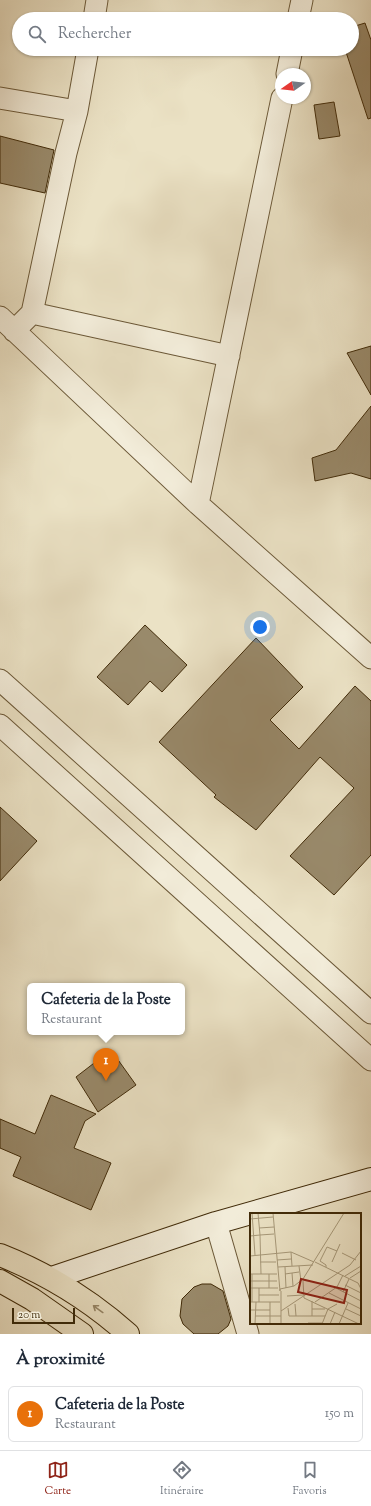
<!DOCTYPE html>
<html lang="fr">
<meta charset="utf-8">
<style>
body{margin:0;font-family:"Sorts Mill Goudy",serif;background:#f6f6f7;color:#1f2937}
.compass{position:absolute;left:275px;top:68px;width:36px;height:36px;border-radius:50%;background:#fff;box-shadow:0 1px 3px #0004;rotate:256deg}
.scale{position:absolute;left:12px;bottom:10px;width:63px;box-sizing:border-box;padding-left:4px;border:2px solid #412b09;border-top:0;font-size:11px;line-height:14px;white-space:nowrap;color:#412b09;-webkit-text-stroke:3px #f2ecd9;paint-order:stroke}
.you{position:absolute;left:260px;top:627px;width:14px;height:14px;margin:-10px;border:3px solid #fff;border-radius:50%;background:#1a73e8;box-shadow:0 0 0 6px #1a73e833}
.badge{display:grid;place-items:center;width:26px;height:26px;border-radius:50%;background:#8f2418;color:#fff;font-size:13px;font-weight:700}
.pin{position:absolute;translate:-50% -33px;filter:drop-shadow(0 1px 2px #0008)}
.pin::after{content:'';position:absolute;top:21px;width:14px;height:12px;background:inherit;clip-path:polygon(0 0,100% 0,50% 100%)}
.popup{position:absolute;left:27px;top:983px;width:158px;height:52px;box-sizing:border-box;display:grid;place-content:center;border-radius:6px;background:#fff;filter:drop-shadow(0 1px 3px #0005);font-size:13px;white-space:nowrap;color:#747a83}
.popup b{font-size:15px;color:#1f2937}
.popup::after{content:'';position:absolute;left:50%;top:100%;margin-left:-8px;border:8px solid transparent;border-top-color:#fff}
.list{margin:0;padding:0;list-style:none}
h2{display:flex;justify-content:space-between;align-items:center;height:52px;margin:0;padding:0 16px;font-size:17px}
h2 small{font-size:13px;font-weight:400;color:#747a83}
.list li{display:grid;grid-template-columns:26px 1fr auto;gap:12px;align-items:center;box-sizing:border-box;height:56px;margin:0 8px 8px;padding:0 8px;border:1px solid #e0e1e3;border-radius:6px}
.list b{display:block;font-size:15px;white-space:nowrap}
.list p{margin:0;font-size:13px;white-space:nowrap;color:#747a83}
.list em{font-size:13px;font-style:normal;color:#747a83}
.icon{flex:none;width:22px;height:22px;fill:none;stroke:currentColor;stroke-width:2;stroke-linecap:round;stroke-linejoin:round}
.map{position:relative;flex:none;width:371px;height:1334px;overflow:hidden}
.search{position:absolute;background:#fff;box-shadow:0 1px 3px #0004;left:12px;right:12px;top:12px;height:44px;display:flex;align-items:center;gap:10px;box-sizing:border-box;padding:0 14px;border-radius:22px;color:#747a83;font-size:15px}
.sheet{height:116px;background:#fff}
nav{display:flex;justify-content:space-around;align-items:center;box-sizing:border-box;height:56px;border-top:1px solid #e0e1e3;background:#fff;font-size:11px;color:#747a83}
nav a{display:grid;justify-items:center;gap:2px}
nav .on{color:#8f2418}
.map>svg:first-child{display:block}
.building{fill:#998a6b;stroke:#412b09}
.lines{fill:none;stroke-linecap:round;stroke-linejoin:round}
.street-casing{stroke:#6c5938;stroke-width:23}
.secondary-casing{stroke:#412b09;stroke-width:24}
.primary-casing{stroke:#412b09;stroke-width:24}
.street{stroke:#f2ecd9;stroke-width:21}
.secondary{stroke:#f2ecd9;stroke-width:22}
.primary{stroke:#ebe2c5;stroke-width:22}
.oneway{stroke:#968667}
.inset-road{fill:none;stroke:#a7997a;stroke-width:1}
.view{fill:#8f2418;fill-opacity:0.15;stroke:#8f2418;stroke-width:2}
.inset-edge{fill:none;stroke:#412b09;stroke-width:2}
</style>
<div class="map">
<svg width="371" height="1334" viewBox="0 0 371 1334">
<rect width="100%" height="100%" fill="#ebe2c5"/>
<filter id="stains"><feTurbulence type="fractalNoise" baseFrequency=".005" numOctaves="4"/><feColorMatrix values="0 0 0 0 .2 0 0 0 0 .09 0 0 0 0 .02 0 0 0 .5 -.17"/></filter>
<radialGradient id="worn" r=".72"><stop offset=".6" stop-color="#630" stop-opacity="0"/><stop offset="1" stop-color="#630" stop-opacity=".3"/></radialGradient>
<path class="building" d="M365,23L371,40V118L368,119L345,49H352V27Z
M334,102L340,136L319,139L314,105Z
M0,136L54,150L45,193L0,183Z
M371,346V395L347,353Z
M371,406V479L351,473L315,481L312,458L336,450Z
M145,625L187,665L162,692L150,681L128,705L97,677Z
M256,638L303,687L270,720L299,749L355,686L371,701V855L334,895L290,856L354,788L320,757L256,830L214,797L216,795L159,742Z
M0,807L37,841L0,881Z
M111,1050L136,1085L98,1112L76,1077Z
M51,1095L96,1114L85,1121L74,1148L111,1163L91,1210L13,1176L21,1157L0,1148V1119L35,1134Z
M202,1284H211L223,1291L231,1319L228,1326L218,1334H194L183,1324L180,1316L182,1299L194,1287Z"/>
<g class="lines">
<g class="street-casing">
<path id="street" d="M94,19L97,0
M298,19L302,0
M287,74L292,49
M0,98L77,111
M32,313L229,356
M0,317L198,504L371,658
M14,331L32,313L66,153L77,111L88,49
M198,504L282,98
M0,680L371,1013
M0,725L371,1060
M216,1223L248,1334"/>
</g>
<g class="secondary-casing">
<path id="secondary" d="M52,1278L216,1223L371,1179"/>
</g>
<g class="primary-casing">
<path id="primary" d="M0,1255C48,1274 90,1300 128,1334
M0,1281L32,1299L82,1334"/>
</g>
<use href="#street" class="street"/>
<use href="#secondary" class="secondary"/>
<use href="#primary" class="primary"/>
</g>
<defs><path id="oneway-shaft" d="M-6 0H5M1.5-3L5.5 0L1.5 3" fill="none" stroke-width="1.6" stroke-linecap="round" stroke-linejoin="round"/></defs>
<use class="oneway" href="#oneway-shaft" transform="translate(98 1309) rotate(-144)"/>
<g transform="translate(250 1213)">
<rect width="111" height="111" fill="#ebe2c5"/>
<path class="inset-road" d="M2,0L5,42M8,0L10,22L24,21M23,0L30,78V76L44,73L53,66L94,0M0,6L23,4M9,15L24,14M0,23L10,22L11,61M41,39L42,53M92,40L106,47M0,43L41,39L64,49M27,47L41,46M10,49H26M65,49L108,70L111,76M82,49L90,31M49,53L51,68M28,54L63,52M35,54L36,75M76,54V52L70,48L77,34L87,38M42,60L43,73M0,61H27M2,61V89M19,61V75M35,61L49,59M95,63L111,53M100,65L111,58M0,68H27M53,68L54,85L109,111M95,72L111,80M0,75H28M9,75V89M86,75L111,88M93,79L99,66M79,80L111,96M9,82H29M37,83L53,82M62,88V103M0,89H30M65,89L87,74L93,62M45,91L46,103M38,95L39,103H75M62,96H75M96,96L111,103M0,97H20M31,98L100,52L111,38M5,103H31M58,110H72M5,111L6,89M20,111V89M31,111V78M72,111L78,96L87,91M80,111L85,99M89,111L98,90"/>
<path class="view" d="M51,66L97,77L94,90L48,79Z"/>
<rect width="111" height="111" class="inset-edge"/>
</g>
<rect width="100%" height="100%" filter="url(#stains)"/>
<rect width="100%" height="100%" fill="url(#worn)"/>
</svg>
<svg class="compass" viewBox="-18 -18 36 36"><path d="M0-13l5 13h-10z" fill="#e53935"/><path d="M0 13l5-13h-10z" fill="#747a83"/></svg>
<div class="scale">20 m</div>
<div class="you"></div>
<div class="pin badge" style="left:106px;top:1081px;background:#e8710a">1</div>
<div class="popup"><b>Cafeteria de la Poste</b>Restaurant</div>
<div class="search"><svg class="icon" aria-label="search" viewBox="0 0 24 24"><circle cx="10" cy="10" r="6"/><path d="M15 15l6 6"/></svg>Rechercher</div>
</div>
<section class="sheet">
<h2>À proximité<small></small></h2>
<ul class="list">
<li><span class="badge" style="background:#e8710a">1</span><div><b>Cafeteria de la Poste</b><p>Restaurant</p></div><em>150 m</em></li>
</ul>
</section>
<nav>
<a class="on"><svg class="icon" aria-label="map" viewBox="0 0 24 24"><path d="M3 6l6-2 6 2 6-2v14l-6 2-6-2-6 2zM9 4v14M15 6v14"/></svg>Carte</a>
<a><svg class="icon" aria-label="directions" viewBox="0 0 24 24"><path d="M12 3l9 9-9 9-9-9zM9 14v-3h6M13 9l2 2-2 2"/></svg>Itinéraire</a>
<a><svg class="icon" aria-label="saved" viewBox="0 0 24 24"><path d="M7 4h10v16l-5-4-5 4z"/></svg>Favoris</a>
</nav>
